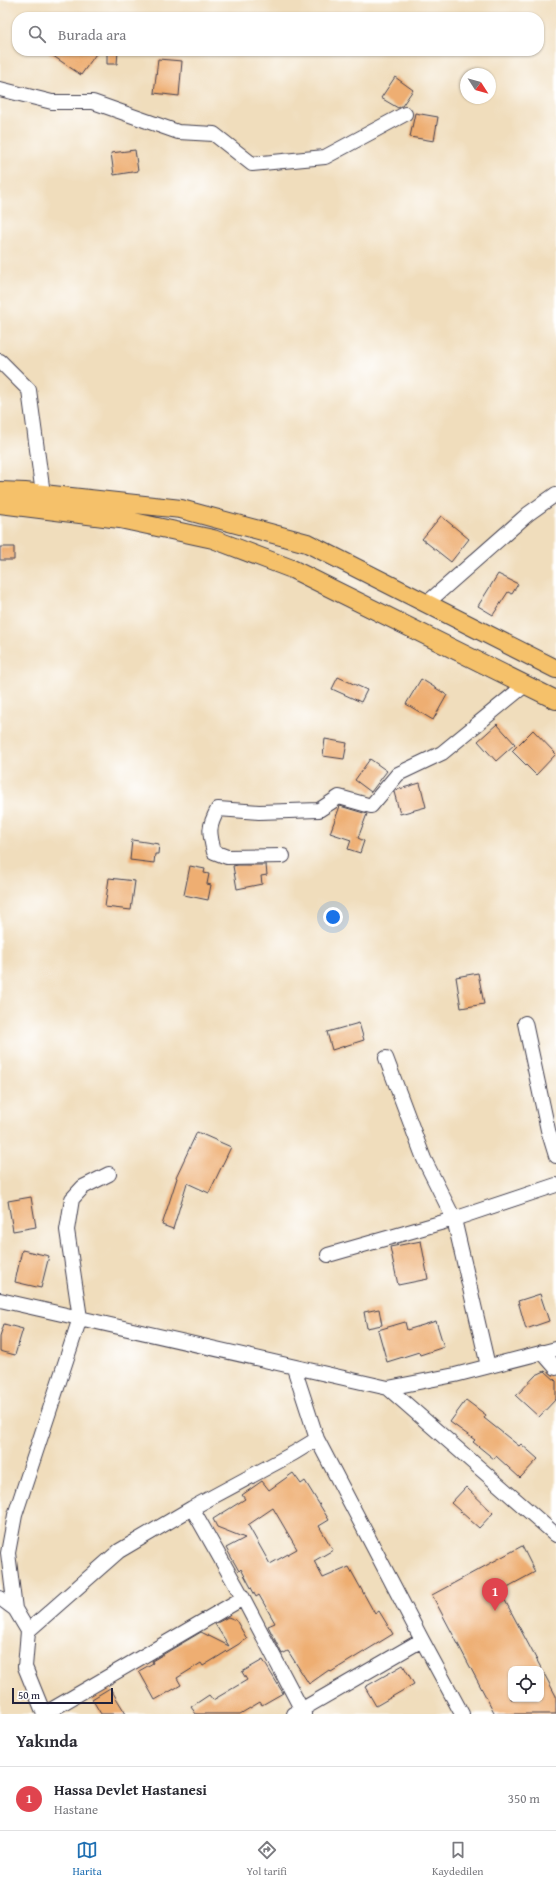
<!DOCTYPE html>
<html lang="tr">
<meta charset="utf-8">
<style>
body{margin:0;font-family:"Gentium Book Plus",serif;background:#f7f7f7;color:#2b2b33}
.controls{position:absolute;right:12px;bottom:12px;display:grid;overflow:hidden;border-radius:8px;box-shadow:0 1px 3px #0004}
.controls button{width:36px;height:36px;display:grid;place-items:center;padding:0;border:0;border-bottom:1px solid #e1e1e2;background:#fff;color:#2b2b33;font:20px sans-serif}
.compass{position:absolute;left:460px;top:68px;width:36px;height:36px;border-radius:50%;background:#fff;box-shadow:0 1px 3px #0004;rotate:126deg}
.scale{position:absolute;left:12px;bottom:10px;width:101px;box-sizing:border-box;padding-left:4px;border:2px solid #22223b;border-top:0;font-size:11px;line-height:14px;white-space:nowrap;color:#22223b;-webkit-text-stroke:3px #fff;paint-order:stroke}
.you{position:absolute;left:333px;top:917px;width:14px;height:14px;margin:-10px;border:3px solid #fff;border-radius:50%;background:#1a73e8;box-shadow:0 0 0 6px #1a73e833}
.badge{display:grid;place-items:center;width:26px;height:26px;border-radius:50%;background:#1f6fb2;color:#fff;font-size:13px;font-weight:700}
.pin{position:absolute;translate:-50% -33px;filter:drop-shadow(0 1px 2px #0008)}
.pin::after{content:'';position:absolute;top:21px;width:14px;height:12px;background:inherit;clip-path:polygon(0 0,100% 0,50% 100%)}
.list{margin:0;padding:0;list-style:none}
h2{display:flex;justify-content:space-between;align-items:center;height:52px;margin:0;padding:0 16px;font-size:17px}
h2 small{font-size:13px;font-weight:400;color:#7c7c81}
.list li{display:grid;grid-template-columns:26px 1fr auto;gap:12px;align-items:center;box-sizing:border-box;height:64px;padding:0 16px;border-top:1px solid #e1e1e2}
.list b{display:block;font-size:15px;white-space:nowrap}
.list p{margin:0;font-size:13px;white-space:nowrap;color:#7c7c81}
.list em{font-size:13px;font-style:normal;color:#7c7c81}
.icon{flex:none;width:22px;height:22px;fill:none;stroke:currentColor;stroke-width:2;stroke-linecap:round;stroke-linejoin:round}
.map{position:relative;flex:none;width:556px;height:1714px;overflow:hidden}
.search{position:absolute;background:#fff;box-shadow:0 1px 3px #0004;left:12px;right:12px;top:12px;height:44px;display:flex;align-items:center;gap:10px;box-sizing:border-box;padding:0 14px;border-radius:16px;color:#7c7c81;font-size:15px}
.sheet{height:116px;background:#fff}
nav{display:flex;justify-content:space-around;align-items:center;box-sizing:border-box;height:56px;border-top:1px solid #e1e1e2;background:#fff;font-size:11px;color:#7c7c81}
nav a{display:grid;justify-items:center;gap:2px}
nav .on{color:#1f6fb2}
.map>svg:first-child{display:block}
.building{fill:#eeae72;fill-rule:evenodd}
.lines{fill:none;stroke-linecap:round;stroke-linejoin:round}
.minor-casing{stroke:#413e4e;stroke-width:16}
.major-casing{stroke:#413e4e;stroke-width:20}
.minor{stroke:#fff;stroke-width:14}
.major{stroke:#f5c16b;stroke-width:18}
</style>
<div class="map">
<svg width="556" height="1714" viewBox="0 0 556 1714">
<rect width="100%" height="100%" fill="#fff"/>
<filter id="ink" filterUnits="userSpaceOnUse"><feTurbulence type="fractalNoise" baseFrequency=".025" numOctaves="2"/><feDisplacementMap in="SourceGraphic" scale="8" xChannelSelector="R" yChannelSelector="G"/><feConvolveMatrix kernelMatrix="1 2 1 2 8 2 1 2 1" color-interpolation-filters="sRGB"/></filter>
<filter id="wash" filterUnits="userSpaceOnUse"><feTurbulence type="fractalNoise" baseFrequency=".012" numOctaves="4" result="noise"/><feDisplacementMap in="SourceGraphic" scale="16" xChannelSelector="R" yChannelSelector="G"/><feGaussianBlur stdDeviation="0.9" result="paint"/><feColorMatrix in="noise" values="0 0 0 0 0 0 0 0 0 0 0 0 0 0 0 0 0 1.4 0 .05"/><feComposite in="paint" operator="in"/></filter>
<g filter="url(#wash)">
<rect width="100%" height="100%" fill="#f0ddbc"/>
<g id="blocks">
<path class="building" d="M46,51H98L81,75Z
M107,51H118L117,64H107Z
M158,59L182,61L179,96L154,93Z
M395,77L413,90L402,106L398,108L381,98Z
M415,113L438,117L434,141L410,137Z
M135,150L138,171L114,175L111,153Z
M441,516L469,539L451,562L422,539Z
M0,547H14V560H0Z
M498,574L518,584L512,594L508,592L493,615L478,606Z
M338,677L367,690L361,702L332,689Z
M421,679L447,695L433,720L406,704Z
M497,724L515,744L496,761L478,741Z
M533,730L556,754L536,775L512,751Z
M325,739L347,743L344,759L323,756Z
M370,759L387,771L371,792L355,780Z
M420,783L426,807L400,814L394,792L396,790Z
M340,806L367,814L358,838L364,841L360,853L348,849L351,840L330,833Z
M132,840L159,844L158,854H155L154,863L130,860Z
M238,865H266L267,875L261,876L262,884L237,889L233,866Z
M190,866L205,869L204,873L209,874L207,884L211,885L208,900L184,895Z
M109,878L135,881L131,910L105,907Z
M478,973L484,1004L461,1008L456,977Z
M359,1023L364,1040L332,1050L327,1032Z
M197,1132L231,1147L209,1193L187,1183L173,1229L162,1225L177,1178L176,1177Z
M31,1197L36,1227L13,1231L8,1201Z
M421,1241L428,1279L398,1285L390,1247Z
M22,1250L49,1256L41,1288L15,1282Z
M540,1294L549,1321L526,1329L518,1301Z
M379,1309L382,1325L367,1328L364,1312Z
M436,1321L444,1347L420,1355L419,1352L387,1362L378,1330L405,1322L407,1330Z
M4,1324L23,1329L15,1355L0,1351V1336Z
M545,1371L556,1381V1399L539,1417L516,1396L536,1375Z
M466,1400L486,1415L484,1418L519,1446L521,1444L538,1459L520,1478L496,1456L494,1459L473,1442L475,1440L450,1422Z
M293,1473L301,1484L305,1481L329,1520L319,1526L333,1550L314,1561L323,1578L349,1567L375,1614L379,1611L393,1634L331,1672L329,1670L309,1684L288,1651L282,1654L268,1626L275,1623L259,1595L256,1597L241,1569L239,1571L226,1548L245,1538L217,1527L213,1519L245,1499L242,1495L262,1481L269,1490ZM273,1508L297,1549L270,1564L248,1525Z
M466,1487L493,1513L479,1528L451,1503Z
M522,1546L535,1572L500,1591L556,1696V1714H495L432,1595ZM511,1669H541V1699H511Z
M228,1617L236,1620L247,1639L203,1666L201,1663L177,1678L181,1685L155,1700L139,1671L153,1663L152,1661L201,1632L229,1646L215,1624Z
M263,1660L283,1693L262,1705L260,1702L240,1714H196L191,1707L209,1695L213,1700L247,1680L242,1672Z
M403,1665L414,1684L376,1706L365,1687Z
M110,1688L126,1714H101L92,1699Z"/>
</g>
</g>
<g filter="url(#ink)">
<use href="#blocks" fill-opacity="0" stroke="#413e4e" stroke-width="1"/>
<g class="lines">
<g class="minor-casing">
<path id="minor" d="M0,89L52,102H93L178,132L214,134L252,164L325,157L405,114
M0,361L29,390L43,494
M427,603L528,514L556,494
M283,856L227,857L214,852C209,832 208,827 218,809L259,812L319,810L339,797L371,806L398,774L442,753L525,685
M525,1023L548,1130L556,1156
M109,1174L83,1187L72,1199L67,1230L80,1318L15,1515L8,1553L15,1609L28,1631L25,1667L44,1714L243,1598
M328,1255L454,1219L424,1159L386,1058
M0,1300L388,1388L455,1375L556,1349
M542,1352L556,1368
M488,1366L454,1219L556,1185
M294,1368L317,1439L422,1640L462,1714
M388,1388L556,1535
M0,1598L15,1609
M28,1631L119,1551L192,1508
M294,1714L422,1640
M304,1714L243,1598L192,1508L294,1453L317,1439"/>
</g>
<g class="major-casing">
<path id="major" d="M0,491L25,492L181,509L307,543L556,669
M0,504L120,519L213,539L292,569L556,700"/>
</g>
<use href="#minor" class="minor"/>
<use href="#major" class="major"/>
</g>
</g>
</svg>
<div class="controls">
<button><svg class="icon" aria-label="locate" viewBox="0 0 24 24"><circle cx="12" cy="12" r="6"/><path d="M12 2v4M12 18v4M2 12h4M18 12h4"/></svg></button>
</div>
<svg class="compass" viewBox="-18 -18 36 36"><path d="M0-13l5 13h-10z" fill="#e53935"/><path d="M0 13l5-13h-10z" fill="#7c7c81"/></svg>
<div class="scale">50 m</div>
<div class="you"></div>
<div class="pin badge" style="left:495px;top:1611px;background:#e0444e">1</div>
<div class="search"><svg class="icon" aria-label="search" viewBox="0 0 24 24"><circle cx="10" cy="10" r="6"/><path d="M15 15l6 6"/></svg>Burada ara</div>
</div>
<section class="sheet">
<h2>Yakında<small></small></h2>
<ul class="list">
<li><span class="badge" style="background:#e0444e">1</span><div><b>Hassa Devlet Hastanesi</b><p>Hastane</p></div><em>350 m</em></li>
</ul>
</section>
<nav>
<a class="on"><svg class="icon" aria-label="map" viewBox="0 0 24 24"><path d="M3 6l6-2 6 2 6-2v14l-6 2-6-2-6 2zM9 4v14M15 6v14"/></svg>Harita</a>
<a><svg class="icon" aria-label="directions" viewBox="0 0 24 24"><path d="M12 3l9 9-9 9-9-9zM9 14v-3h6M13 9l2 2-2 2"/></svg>Yol tarifi</a>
<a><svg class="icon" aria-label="saved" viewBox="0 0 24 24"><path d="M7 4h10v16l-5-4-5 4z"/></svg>Kaydedilen</a>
</nav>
